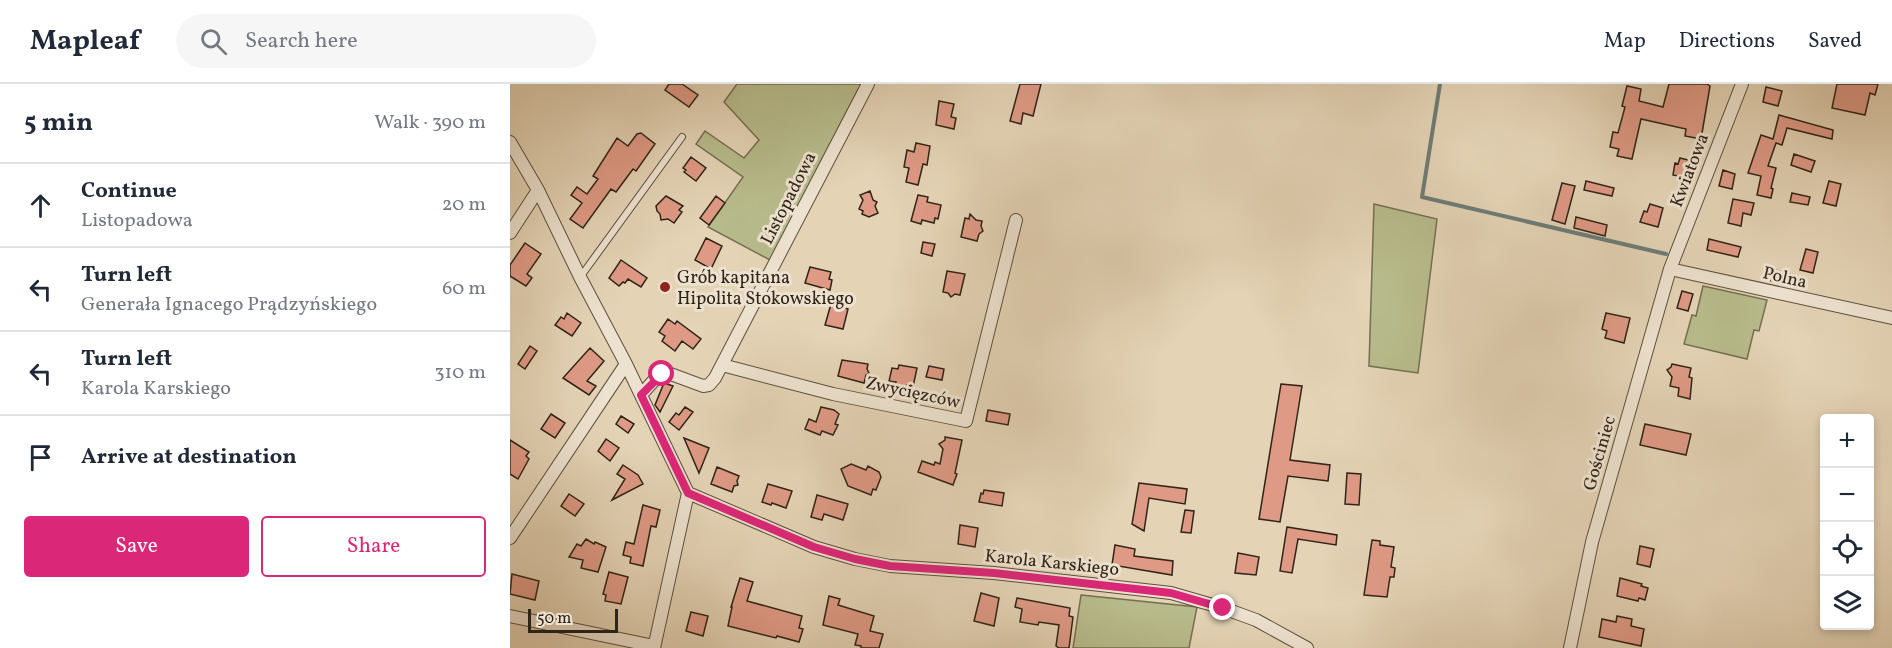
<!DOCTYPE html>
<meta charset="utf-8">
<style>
body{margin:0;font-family:Vollkorn,serif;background:#f6f6f7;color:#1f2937}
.controls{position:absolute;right:18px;bottom:18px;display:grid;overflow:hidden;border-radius:6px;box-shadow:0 3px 9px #0003}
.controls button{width:54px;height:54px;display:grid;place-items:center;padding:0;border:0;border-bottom:2px solid #e0e1e3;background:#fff;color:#1f2937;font:30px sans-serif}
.scale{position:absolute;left:18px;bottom:15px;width:90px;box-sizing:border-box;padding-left:6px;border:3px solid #2f2417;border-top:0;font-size:16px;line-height:21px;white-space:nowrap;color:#2f2417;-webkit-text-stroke:4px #ede2cf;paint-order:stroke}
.stop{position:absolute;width:18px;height:18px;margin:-14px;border:4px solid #db2777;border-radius:50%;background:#fff}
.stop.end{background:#db2777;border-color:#fff;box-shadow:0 2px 6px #0008}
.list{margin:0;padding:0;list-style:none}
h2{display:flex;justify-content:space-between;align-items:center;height:78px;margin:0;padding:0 24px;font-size:26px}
h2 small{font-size:20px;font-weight:400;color:#747a83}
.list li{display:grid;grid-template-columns:39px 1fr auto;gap:18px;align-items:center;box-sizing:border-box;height:84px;padding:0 24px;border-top:2px solid #e0e1e3}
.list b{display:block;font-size:22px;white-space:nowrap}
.list p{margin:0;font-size:20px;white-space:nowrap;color:#747a83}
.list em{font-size:20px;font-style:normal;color:#747a83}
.actions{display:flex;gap:12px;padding:18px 24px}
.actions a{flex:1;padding:14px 0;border:2px solid #db2777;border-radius:6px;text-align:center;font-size:21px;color:#db2777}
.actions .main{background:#db2777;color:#fff}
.icon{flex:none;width:33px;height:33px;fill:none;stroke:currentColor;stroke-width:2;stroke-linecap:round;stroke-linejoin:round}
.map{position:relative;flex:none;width:1382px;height:564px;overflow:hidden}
header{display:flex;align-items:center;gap:36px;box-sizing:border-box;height:84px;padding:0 30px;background:#fff;border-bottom:2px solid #e0e1e3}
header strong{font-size:28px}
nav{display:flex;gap:33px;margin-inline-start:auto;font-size:21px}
.search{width:420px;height:54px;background:#f6f6f7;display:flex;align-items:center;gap:15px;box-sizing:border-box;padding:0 21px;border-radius:33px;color:#747a83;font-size:22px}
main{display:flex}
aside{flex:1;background:#fff}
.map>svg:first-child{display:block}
.green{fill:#b7bb8b;stroke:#737051;stroke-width:1.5}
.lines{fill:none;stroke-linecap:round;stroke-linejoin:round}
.stream{stroke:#6d7c76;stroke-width:4}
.building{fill:#df9a85;stroke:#2f2417;stroke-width:1.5}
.service-casing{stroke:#5c503e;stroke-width:8}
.minor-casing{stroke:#5c503e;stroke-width:14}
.service{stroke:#ede2cf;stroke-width:6}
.minor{stroke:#ede2cf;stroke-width:12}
.route{stroke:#db2777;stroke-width:8}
.poi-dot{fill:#8f2418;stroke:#ede2cf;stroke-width:2}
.labels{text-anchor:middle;stroke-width:6;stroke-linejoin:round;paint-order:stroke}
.street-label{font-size:18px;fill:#2f2417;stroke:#ede2cf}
.poi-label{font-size:18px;fill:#2f2417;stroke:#ede2cf;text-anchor:start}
</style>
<header>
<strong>Mapleaf</strong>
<div class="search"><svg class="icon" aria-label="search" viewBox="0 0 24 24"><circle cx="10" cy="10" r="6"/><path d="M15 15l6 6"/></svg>Search here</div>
<nav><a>Map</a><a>Directions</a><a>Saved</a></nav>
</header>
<main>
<aside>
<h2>5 min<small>Walk · 390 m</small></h2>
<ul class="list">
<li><svg class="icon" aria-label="ahead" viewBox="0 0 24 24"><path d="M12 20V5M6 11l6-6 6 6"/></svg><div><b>Continue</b><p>Listopadowa</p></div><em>20 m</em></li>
<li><svg class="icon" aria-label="left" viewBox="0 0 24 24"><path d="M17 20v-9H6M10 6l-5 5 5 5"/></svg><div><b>Turn left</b><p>Generała Ignacego Prądzyńskiego</p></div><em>60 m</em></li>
<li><svg class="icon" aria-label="left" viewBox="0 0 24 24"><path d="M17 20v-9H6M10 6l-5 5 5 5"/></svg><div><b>Turn left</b><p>Karola Karskiego</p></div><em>310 m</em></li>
<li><svg class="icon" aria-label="arrive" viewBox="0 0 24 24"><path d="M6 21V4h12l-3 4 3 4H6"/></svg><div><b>Arrive at destination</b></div></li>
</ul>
<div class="actions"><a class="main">Save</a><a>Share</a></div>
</aside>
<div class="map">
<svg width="1382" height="564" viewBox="0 0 1382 564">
<rect width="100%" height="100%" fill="#e4d3b5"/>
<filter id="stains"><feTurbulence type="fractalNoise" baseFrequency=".00333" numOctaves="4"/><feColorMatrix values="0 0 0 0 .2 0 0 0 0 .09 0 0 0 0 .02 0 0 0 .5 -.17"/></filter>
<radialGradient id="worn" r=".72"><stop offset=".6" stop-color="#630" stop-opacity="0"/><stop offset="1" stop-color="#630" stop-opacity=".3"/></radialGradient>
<path class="green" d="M227,0H351L260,176L198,143L233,93L186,60L195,47L234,74L249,56L214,18Z
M864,120L927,135L908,289L859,282Z
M1193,202L1257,216L1249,247L1244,246L1237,275L1174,260L1182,231L1186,232Z
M571,511L687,523L679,564H563Z"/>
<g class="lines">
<path class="stream" d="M930,0L912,113L1156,170"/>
</g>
<path class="building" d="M159,0H172L188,11L179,23L155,6Z
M510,0H531L523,32L513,29L511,40L500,37Z
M1159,0H1197L1200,2L1191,55L1175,52L1176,45L1131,35L1122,75L1107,72L1109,65L1100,63L1103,48L1108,49L1115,23L1112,22L1117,2L1131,5L1129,17L1153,23Z
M1327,0H1368L1365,11L1360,9L1355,31L1322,24Z
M1256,3L1272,7L1268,22L1253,18Z
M429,17L444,20L441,33L446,34L444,45L426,41Z
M1269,31L1323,46L1322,55L1277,44L1272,61L1266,59L1258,82L1266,84L1261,104L1263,105L1261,114L1247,111L1251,92L1238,89L1251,51L1263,55Z
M131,49L145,60L126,87L123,85L106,108L101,105L73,144L60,135L72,119L61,111L67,103L77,110L88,95L83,92L107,54L118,62L127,50Z
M406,59L420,62L417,81L413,80L408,101L396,98L399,84L394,83L397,66L404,68Z
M1284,70L1305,77L1301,88L1281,81Z
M181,73L196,84L186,97L174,88L176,86L173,84Z
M1170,74L1186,78L1182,95L1163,91L1165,79L1168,80Z
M1213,86L1225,90L1222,105L1209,102Z
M1076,97L1104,104L1102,112L1074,106Z
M1319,97L1331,100L1326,122L1313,119Z
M1052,99L1065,102L1055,140L1042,136Z
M360,107L363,116L367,118L365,122L368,129L359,133L352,130L353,127L349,125L353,116L350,111Z
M1282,109L1300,113L1298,121L1280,118Z
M408,111L418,113L417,118L431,121L428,135L425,134L424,139L412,136L411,140L401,137Z
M156,112L173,122L169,126L172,128L164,139L158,135L151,136L150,130L147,127L146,122Z
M206,112L215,119L199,141L190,134Z
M1223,115L1244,119L1241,131L1233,129L1231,142L1218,139Z
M1140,120L1153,124L1148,143L1130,138L1134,127L1137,128Z
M460,130L466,136L472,137L471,142L473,147L469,150L467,157L451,153L455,134L459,135Z
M1066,133L1097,141L1095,152L1064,144Z
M196,154L212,162L201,185L185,176Z
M1199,155L1231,163L1228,173L1197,166Z
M413,158L425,160L422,172L411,169Z
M15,159L31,170L17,190L22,194L16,202L0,192V181Z
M1296,165L1308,168L1303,189L1290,186Z
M111,176L137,194L131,203L118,195L115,199L113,198L109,202L99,194Z
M300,183L321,188L319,195L322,196L320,206L295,199Z
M1261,185L1282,190L1280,201L1258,196Z
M437,187L455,190L450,211L445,210L441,213L438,209L433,208Z
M1172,207L1183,210L1178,227L1167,224Z
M321,220L338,225L333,245L315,241Z
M57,229L71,239L62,252L45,241L51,233L54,235Z
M1096,229L1120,234L1114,259L1095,254L1097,247L1092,245Z
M158,235L165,240L167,237L191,255L183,265L172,257L165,267L152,257L155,252L149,248Z
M20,262L27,267L15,285L8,280Z
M80,264L94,277L77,297L86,302L79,311L53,294Z
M332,276L358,280L357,285L359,289L356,291L354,299L328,292Z
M1162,280L1181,284L1179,293L1182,294L1180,315L1168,312L1169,304L1160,302L1162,293L1157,286L1161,283Z
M389,281L407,284L403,303L397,301L396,306L384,303L386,298L379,297L382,284L388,285Z
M419,282L434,285L432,296L416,293Z
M154,299L163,302L150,328L145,321Z
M771,300L792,302L780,376L820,381L818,397L778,392L770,438L749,435Z
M175,323L183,328L169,346L159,338L166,329L169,331Z
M311,323L324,326L329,330L325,340L328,341L323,351L312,347L310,351L295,345L299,335L306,338Z
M478,326L500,330L498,341L476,337Z
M41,330L55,339L45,354L31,345Z
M111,332L124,340L118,349L106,340Z
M1135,340L1181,350L1176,371L1130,361Z
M435,353L452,356L445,389L447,390L443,401L408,388L412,377L424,381L425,378L430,380L433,365L429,360L435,356Z
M174,354L199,364L189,389Z
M96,355L109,364L100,377L88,367Z
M0,356L19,368L16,372L19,375L8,395L0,390Z
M341,380L356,386L358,382L369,388L371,393L366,406L363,405L361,411L338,402L331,385Z
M113,381L128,391L133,400L102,416L115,395L107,390Z
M207,383L229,392L227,397L228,401L224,402L222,408L201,400Z
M837,389L851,390L849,421L835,420Z
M629,399L677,405L675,420L639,414L634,447L622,440Z
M258,400L282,407L276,424L262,419L261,421L252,418Z
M474,406L494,409L492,422L469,418L471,409L473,410Z
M59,410L74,420L65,432L51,422Z
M307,411L338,420L333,436L314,430L312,436L301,433Z
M133,421L150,426L146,443L141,442L133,482L120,479L121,473L113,471L116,458L124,460Z
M675,426L684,427L681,449L671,448Z
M450,441L468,444L465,463L448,460Z
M777,443L827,451L826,461L788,455L782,489L770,487Z
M76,455L84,460L85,458L96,463L88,488L71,484L73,476L59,473L67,460L71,462Z
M862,456L870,457V461L884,463L881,483L885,484L884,493H880L877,513L854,511Z
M605,461L625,465L624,472L663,477L662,491L602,481Z
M1130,462L1144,465L1140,483L1127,480Z
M728,469L749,473L746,491L725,489Z
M99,488L118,493L111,520L95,517L96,511L93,510Z
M2,490L29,497L25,516L0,510Z
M230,494L243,498L237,517L292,532L289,544L293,545L289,558L267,552L266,554L218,542L222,523H221Z
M1110,494L1132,500L1131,502L1138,504L1135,516L1129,514L1128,517L1107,512Z
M471,509L489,514L484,542L464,537Z
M319,512L330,515L328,521L364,532L360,547L373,550L369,564H351V562L345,561L348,550L313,541Z
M507,514L560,524L559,532L563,533L559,564H549L546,562L549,541L529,538L528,541L510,538L512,525L505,523Z
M181,528L198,532L193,552L176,547Z
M1107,532L1122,535L1121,542L1134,545L1131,562L1089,553L1092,535L1106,538Z"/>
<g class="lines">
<g class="service-casing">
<path id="service" d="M71,192L172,53"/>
</g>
<g class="minor-casing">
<path id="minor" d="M0,58L28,106L70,193L116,280L178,409L144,564
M0,149L28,106
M1160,185L1382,234
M212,281L323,310L456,337L506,136
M131,311L147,293L158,289L193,302L199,301L205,294L358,0
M178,409L304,463L345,475L380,482L484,489L661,509L713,524L746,536L797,564
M0,454L116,280
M0,532L144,562
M1060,564L1082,458L1160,185L1232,0"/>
</g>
<use href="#service" class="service"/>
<use href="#minor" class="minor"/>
</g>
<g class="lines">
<path class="route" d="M152,290L131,311L178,409L304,463L345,475L380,482L484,489L661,509L713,524"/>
</g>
<circle class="poi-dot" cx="155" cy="203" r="6"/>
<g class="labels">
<g class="street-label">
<text transform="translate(1179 86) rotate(-69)" y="6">Kwiatowa</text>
<text transform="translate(278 114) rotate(-63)" y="6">Listopadowa</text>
<text transform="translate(1275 193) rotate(13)" y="6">Polna</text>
<text transform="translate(403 308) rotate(12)" y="6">Zwycięzców</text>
<text transform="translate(1089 369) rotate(-74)" y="6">Gościniec</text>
<text transform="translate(542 478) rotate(6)" y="6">Karola Karskiego</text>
</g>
<g class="poi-label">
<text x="167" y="199">Grób kapitana<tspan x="167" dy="21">Hipolita Stokowskiego</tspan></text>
</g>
</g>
<rect width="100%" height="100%" filter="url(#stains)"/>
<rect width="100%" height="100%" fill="url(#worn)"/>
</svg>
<div class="controls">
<button>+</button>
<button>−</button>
<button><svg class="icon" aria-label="locate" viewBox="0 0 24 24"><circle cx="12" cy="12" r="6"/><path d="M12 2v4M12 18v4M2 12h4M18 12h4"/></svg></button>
<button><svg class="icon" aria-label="layers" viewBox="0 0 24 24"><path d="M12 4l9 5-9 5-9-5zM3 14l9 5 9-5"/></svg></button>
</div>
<div class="scale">50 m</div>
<div class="stop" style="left:152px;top:290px"></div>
<div class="stop end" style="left:713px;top:524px"></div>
</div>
</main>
